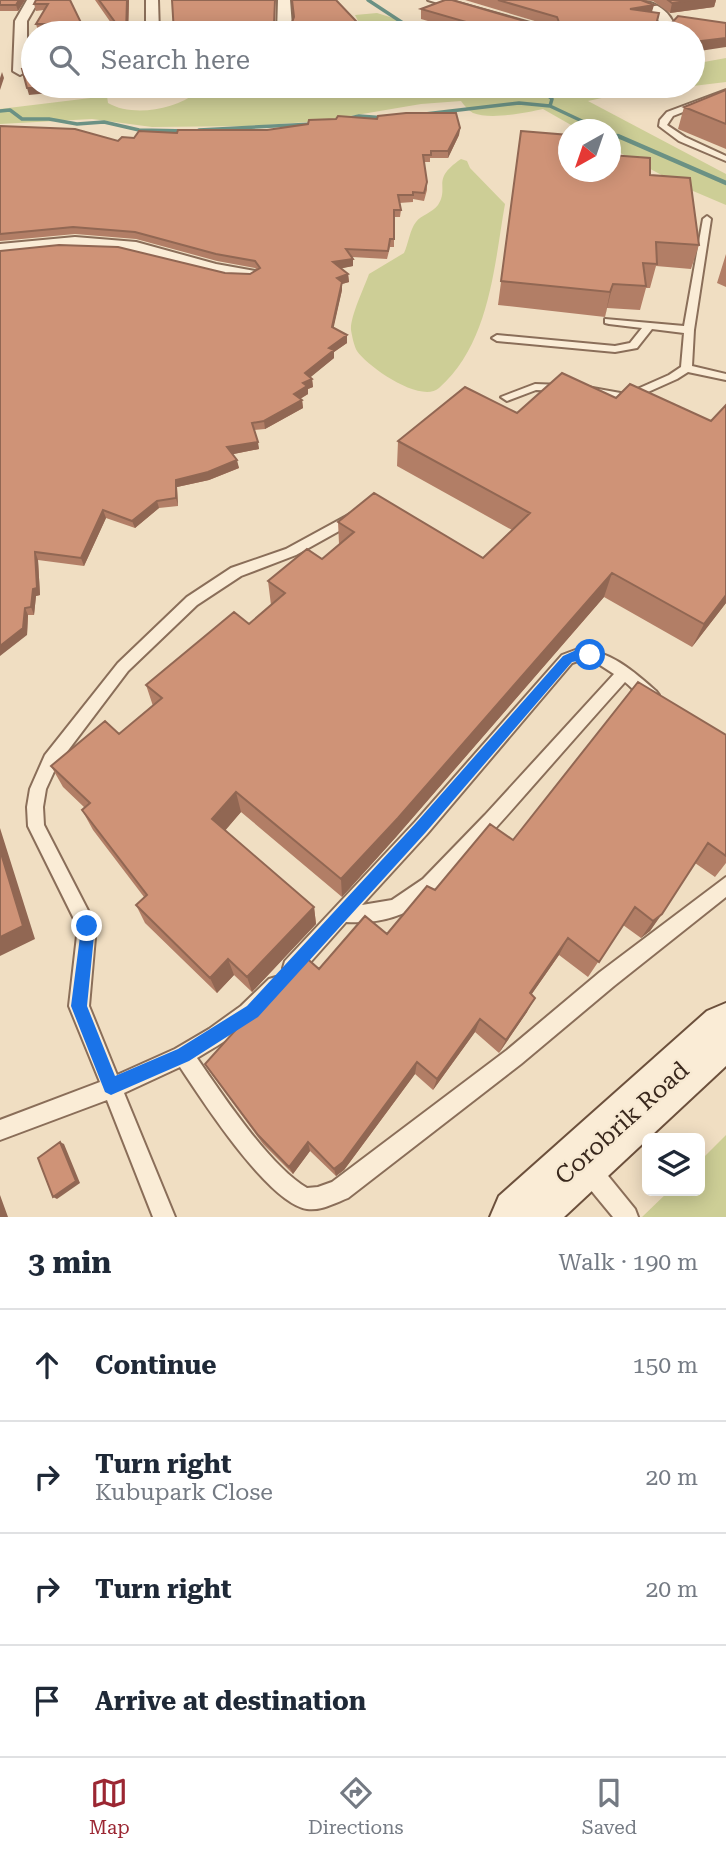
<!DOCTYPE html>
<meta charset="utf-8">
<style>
body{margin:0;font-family:"Roboto Serif",serif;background:#f6f6f7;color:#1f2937}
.controls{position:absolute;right:21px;bottom:21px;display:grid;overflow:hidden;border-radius:10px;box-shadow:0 4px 18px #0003}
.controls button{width:63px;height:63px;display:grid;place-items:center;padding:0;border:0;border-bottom:2px solid #e0e1e3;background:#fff;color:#1f2937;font:35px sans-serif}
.compass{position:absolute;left:558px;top:119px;width:63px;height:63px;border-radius:50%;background:#fff;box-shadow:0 4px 18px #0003;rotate:220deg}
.stop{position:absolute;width:21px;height:21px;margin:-16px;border:5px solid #1a73e8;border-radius:50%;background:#fff}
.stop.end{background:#1a73e8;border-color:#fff;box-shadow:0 2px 7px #0008}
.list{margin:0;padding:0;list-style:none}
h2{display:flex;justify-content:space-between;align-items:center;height:91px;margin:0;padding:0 28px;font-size:30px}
h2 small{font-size:23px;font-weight:400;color:#747a83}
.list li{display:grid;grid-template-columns:46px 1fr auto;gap:21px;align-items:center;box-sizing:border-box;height:112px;padding:0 28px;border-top:2px solid #e0e1e3}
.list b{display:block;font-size:26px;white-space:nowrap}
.list p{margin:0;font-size:23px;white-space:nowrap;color:#747a83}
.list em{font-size:23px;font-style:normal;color:#747a83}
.icon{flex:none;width:38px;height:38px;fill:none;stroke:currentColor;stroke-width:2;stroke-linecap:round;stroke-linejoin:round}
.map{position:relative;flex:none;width:726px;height:1217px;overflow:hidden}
.search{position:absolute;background:#fff;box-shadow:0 4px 18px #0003;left:21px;right:21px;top:21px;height:77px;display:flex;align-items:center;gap:18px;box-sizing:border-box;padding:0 24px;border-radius:38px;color:#747a83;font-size:26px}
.sheet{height:539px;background:#fff}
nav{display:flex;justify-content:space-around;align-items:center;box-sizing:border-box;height:98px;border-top:2px solid #e0e1e3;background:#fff;font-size:19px;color:#747a83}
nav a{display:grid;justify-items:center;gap:4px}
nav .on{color:#9b2632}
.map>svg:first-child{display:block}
.green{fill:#cdce96}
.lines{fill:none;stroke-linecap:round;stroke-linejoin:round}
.stream-far1{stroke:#6b9184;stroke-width:3.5}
.stream{stroke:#6b9184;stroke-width:4.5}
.lane-casing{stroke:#8a6e59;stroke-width:4}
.street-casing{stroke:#8a6e59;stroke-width:4}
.secondary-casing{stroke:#6c503c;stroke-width:4}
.lane{fill:#faecd6;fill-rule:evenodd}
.street{fill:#faecd6;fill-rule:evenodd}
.secondary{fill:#faecd6;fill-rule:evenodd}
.wall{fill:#b27e66}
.shaded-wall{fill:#916753}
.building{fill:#cf9377;stroke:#916753;stroke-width:2}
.route{fill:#1a73e8}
.labels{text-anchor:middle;stroke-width:5;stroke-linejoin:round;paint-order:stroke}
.near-street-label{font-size:24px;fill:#39281d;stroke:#f7e9d2}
</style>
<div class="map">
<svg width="726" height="1217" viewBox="0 0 726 1217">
<rect width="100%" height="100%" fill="#f0dec2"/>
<path class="green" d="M377,13L441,33H364L355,15Z
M726,58V82L611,96L588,101L726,174V205L686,188L611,148L610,130L578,129L543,109C525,113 490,120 473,113C468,110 464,105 461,101L421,104L321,121L249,126L152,127L92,119L0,124V109L107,96L108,103C132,117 174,110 196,93V88L212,86H693V64Z
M461,159L467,161L470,168L505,204C494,266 490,343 439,388C421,404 368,367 357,351C354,346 352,336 351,330C350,317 364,288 369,274L404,253C408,245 410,229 416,222C421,215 432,213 438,205C450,186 430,180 461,159Z
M726,1135V1217H642L669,1191H700V1161Z"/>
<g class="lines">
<path class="stream-far1" d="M368,0L406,25L426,33
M536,86L552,99L550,106
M0,111L10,110L22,119H49L77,124L104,122L139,130L188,131
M425,114L519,103L550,106L601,130
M346,119L359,116L386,118
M199,130L313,124
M610,133L622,138"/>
<path class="stream" d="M618,136L726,183"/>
<g class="lane-casing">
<path id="lane" d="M726,90V95L673,116L667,125L685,137L726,156V161L679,141L659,126L660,120L667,112Z
M707,216L711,219L694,330L692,366L726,374V380L688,372L677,379L639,396L642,399L636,403L587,393L581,390L587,387L626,394L669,375L681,367L684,333L652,329L637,348L615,352L497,341L492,338L497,335L615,346L630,343L642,328L609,324L605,323V319L684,326L703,219Z
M535,384L563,385L569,388L563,391L536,390L507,401L501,397Z
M352,513L358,518L357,521L296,555L241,576L197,605L128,671L57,765L46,789L43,807L44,825L96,926L89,1006L117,1075L175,1049L209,1029L241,1006L269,979L276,977L283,979L285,986C275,1012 221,1044 197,1058C222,1094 270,1167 307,1188L318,1187L332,1182L507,1050L600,972L726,877V897L614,986L521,1064L348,1198C335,1203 321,1211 307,1209C268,1203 202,1100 180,1067L124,1093L175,1217H153L107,1100L0,1140V1120L100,1082L69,1006L78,927L28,826L27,807L30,789L45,755L118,663L187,597L231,568L286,549Z
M578,649C610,650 633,671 656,691L659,695L656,699C644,704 634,689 625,682C577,735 531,789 483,842C460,866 438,895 408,911C388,921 369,923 346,922L299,975L292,977L285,975L283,968L285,961L415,822L562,655ZM578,661L597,663L614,674L485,815L423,879L392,900L362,905L427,834L572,663Z
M588,1158L596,1161L635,1209L638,1217H613L580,1177L577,1169L580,1161Z"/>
</g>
<g class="street-casing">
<path id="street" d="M27,0H39L27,21V71L20,75L13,71L15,21Z
M146,0H158L159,33H146Z
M278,0H290L292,26L290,33H277Z
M428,0H448L555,30L557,33H537Z
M622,0C644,0 664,2 674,24L668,33H655L661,24L653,13Z
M75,237L136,242L216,264L255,271L258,275C246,290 178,265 160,260C106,244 55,250 0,256V244Z"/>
</g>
<g class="secondary-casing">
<path id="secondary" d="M726,1003V1066L564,1217H490L499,1196L707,1011Z"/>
</g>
<use href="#lane" class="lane"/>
<use href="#street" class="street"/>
<use href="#secondary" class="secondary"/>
</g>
<path class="wall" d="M0,0H25L18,11H0Z
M70,0L47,31H38L36,24L44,10L36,11L34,4Z
M95,0H129L128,33H118Z
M465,0H641L652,12L656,25L693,33H469L421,19V9L538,25H548Z
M641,0H716L714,7L670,13L653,1Z
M726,90V149L678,129L684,107Z
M0,126L118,141L177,133L267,130L460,128L459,135L448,158H430V162H424L427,182V190L424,201L413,199V202L399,203L401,210L400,217H394V247H390L387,259L352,257L353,259V266L341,268L348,274L349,282L342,284V290L333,328L347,343L334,352V358L310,377L312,379L313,387L308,389V394L300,399L302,400L303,408L265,429L254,430L259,449L233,454L239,468L209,480L177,487L178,506L159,508L135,528L106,518L84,566L38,560L40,595L36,596L34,615H28L27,635L0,251L225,273L250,274L257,270L255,268L217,261L136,239L75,234L0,241Z
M521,131L650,175L699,245L691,269L656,266L650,288H646L640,310L607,308L605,317L498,305Z
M726,254V287L717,283Z
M616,398L711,421L726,405V603L692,647L604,597L396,837L342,897L241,812L225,830L314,907L316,924L252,992L234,975L217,993L145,923L136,905L144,897L93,830L82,810L85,808L63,787L51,766L119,734L153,706L146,685L249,624L271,605L268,581L322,559L339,544L338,522L483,558L512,530L397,466L398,441L517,413Z
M726,735V863L715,877L695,863L650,931L641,938L623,925L588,977L559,955L531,995L527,1012L499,1053L475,1032L433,1090L415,1074L344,1170L336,1176L310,1151L293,1174L263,1144L213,1076L205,1064L319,969L387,934L435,890L513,840Z"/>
<path class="shaded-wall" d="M19,0H25L18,11L16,5Z
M127,0H129L128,33H126Z
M694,0H716L714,7L670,13L672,3Z
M654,5L651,15L630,9Z
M356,21V31L352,33H336Z
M726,38V47L693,52V42Z
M2,72L4,78L0,90V78Z
M54,86H91L78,88L79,90L29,95L27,88Z
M460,128L459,135L448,158V151Z
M353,259V266L334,270L333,262Z
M348,274L349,282L342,284V290L332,335V327L337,278Z
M613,284L607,308L605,317L610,292Z
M347,335V343L334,352V358L306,381L305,373L329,348Z
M312,379L313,387L308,389V394L295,402L294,394L303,383Z
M302,400L303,408L265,429L264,421Z
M258,442L259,449L229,455L227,447Z
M237,460L239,468L209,480L177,487L178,506L176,498V480Z
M157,501L159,508L135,528L132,521Z
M103,510L106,518L84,566L81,558Z
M35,552L38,560L40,595L36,596L34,615L31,607Z
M612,573L604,597L396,837L342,897L341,879Z
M726,595V603L692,647L704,624Z
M25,608L28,615L27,635L0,656V646Z
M236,792L241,812L218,839L212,819Z
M0,828L35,939L0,956Z
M314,907L316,924L252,992L247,977Z
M662,914L650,931L641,938L653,921Z
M568,938L559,955L522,1008L530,993Z
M228,959L234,975L217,993L210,978Z
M535,998L527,1012L499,1053L506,1040Z
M480,1019L475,1032L433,1090L437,1079Z
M417,1062L415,1074L344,1170L336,1176L334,1169Z
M60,1142L64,1144L80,1183L57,1199L53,1197Z
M308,1142L310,1151L293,1174L289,1167Z
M0,1195L8,1217H0Z"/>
<path class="building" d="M0,0H19L16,5H0Z
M36,0H70L86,33H47V24H36L48,4H34Z
M99,0H127L126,33H123Z
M172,0H275L274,25H291L294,17L292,0H336L356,21L336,33H174Z
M445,0H452L538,25H560L557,17L498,0H641L654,5L630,9L659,13L656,25H670L678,16L726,23V38L693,42V33H606L605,30L603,33H504L421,9Z
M668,0H694L672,3Z
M33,68V86H54L27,88L22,69Z
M726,90V124L684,107Z
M406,113H456L460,128L448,151H431V155H423L427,182L424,193L413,192V195H398L401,210H394V239H390L388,251L346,249L353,259L333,262L348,274L337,278L342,282L332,327L347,335L329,348L334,350L305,373L312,379L303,383L307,386L294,394L302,400L264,421L252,423L258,442L227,447L237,460L208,472L176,480V498L157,501L132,521L103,510L81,558L35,552L37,588L33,589L31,607L25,608L23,628L0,646V251L59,245L118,247L225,273L250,274L260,268L255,261L216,254L135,232L73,227L0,234V126L75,129L118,141L122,137L134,138L139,131L177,133L178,130H267L308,124L309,120L336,119L338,116L377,119L378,116Z
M521,131L569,135V172H611V155L650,158V175L690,178L699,245L656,242L657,264L643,263L646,286L613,284L610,292L501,281Z
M562,373L616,398L630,384L711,421L726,405V595L704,624L612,573L398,818L341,879L236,792L212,819L314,907L247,977L228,959L210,978L136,905L147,895L82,810L90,803L51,766L105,721L119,734L162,698L146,685L234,612L249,624L285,593L268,581L307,549L322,559L354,532L338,522L374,493L483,558L530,513L398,441L465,387L517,413Z
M638,682L726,735V856L708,843L662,914L653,921L635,907L599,962L568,938L530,993L535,998L506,1040L480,1019L437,1079L417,1062L343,1162L334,1169L308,1142L289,1167L258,1135L205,1064L303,955L319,969L365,916L387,934L427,886L435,890L490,824L513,840Z
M0,850L23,926L0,937Z
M60,1142L76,1181L53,1197L38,1158Z"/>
<path class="route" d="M590,650L594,651V658L572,662L426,832L258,1017L189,1061L111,1095L105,1092L71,1006L82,921L87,919L93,921L95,926L87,1006L115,1076L178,1049L247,1006L416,823L563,656L574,651Z"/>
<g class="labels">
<g class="near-street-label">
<text transform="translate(622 1123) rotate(-42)" y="8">Corobrik Road</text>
</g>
</g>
</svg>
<div class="controls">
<button><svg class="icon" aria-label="layers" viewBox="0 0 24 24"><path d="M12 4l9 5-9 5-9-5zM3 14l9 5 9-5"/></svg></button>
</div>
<svg class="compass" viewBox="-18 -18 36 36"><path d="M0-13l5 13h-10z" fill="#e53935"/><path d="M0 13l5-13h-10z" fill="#747a83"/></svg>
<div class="stop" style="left:590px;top:655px"></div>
<div class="stop end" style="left:87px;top:926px"></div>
<div class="search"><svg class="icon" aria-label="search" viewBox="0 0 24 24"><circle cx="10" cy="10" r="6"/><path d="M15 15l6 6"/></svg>Search here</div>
</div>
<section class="sheet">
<h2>3 min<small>Walk · 190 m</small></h2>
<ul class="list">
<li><svg class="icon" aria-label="ahead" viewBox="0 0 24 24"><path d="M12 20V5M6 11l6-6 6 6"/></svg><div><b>Continue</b></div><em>150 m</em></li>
<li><svg class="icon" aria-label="right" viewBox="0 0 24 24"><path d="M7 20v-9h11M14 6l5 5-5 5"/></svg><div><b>Turn right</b><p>Kubupark Close</p></div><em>20 m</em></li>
<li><svg class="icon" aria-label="right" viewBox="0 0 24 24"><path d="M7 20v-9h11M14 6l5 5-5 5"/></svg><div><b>Turn right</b></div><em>20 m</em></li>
<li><svg class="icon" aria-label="arrive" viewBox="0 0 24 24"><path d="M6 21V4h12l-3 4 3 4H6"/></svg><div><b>Arrive at destination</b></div></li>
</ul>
</section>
<nav>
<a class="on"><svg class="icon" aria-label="map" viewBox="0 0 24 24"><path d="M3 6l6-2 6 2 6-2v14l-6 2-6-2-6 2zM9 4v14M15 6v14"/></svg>Map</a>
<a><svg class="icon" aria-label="directions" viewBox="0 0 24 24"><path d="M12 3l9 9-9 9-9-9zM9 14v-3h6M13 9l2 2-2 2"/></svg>Directions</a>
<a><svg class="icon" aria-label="saved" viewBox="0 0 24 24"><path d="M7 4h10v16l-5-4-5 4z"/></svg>Saved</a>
</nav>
